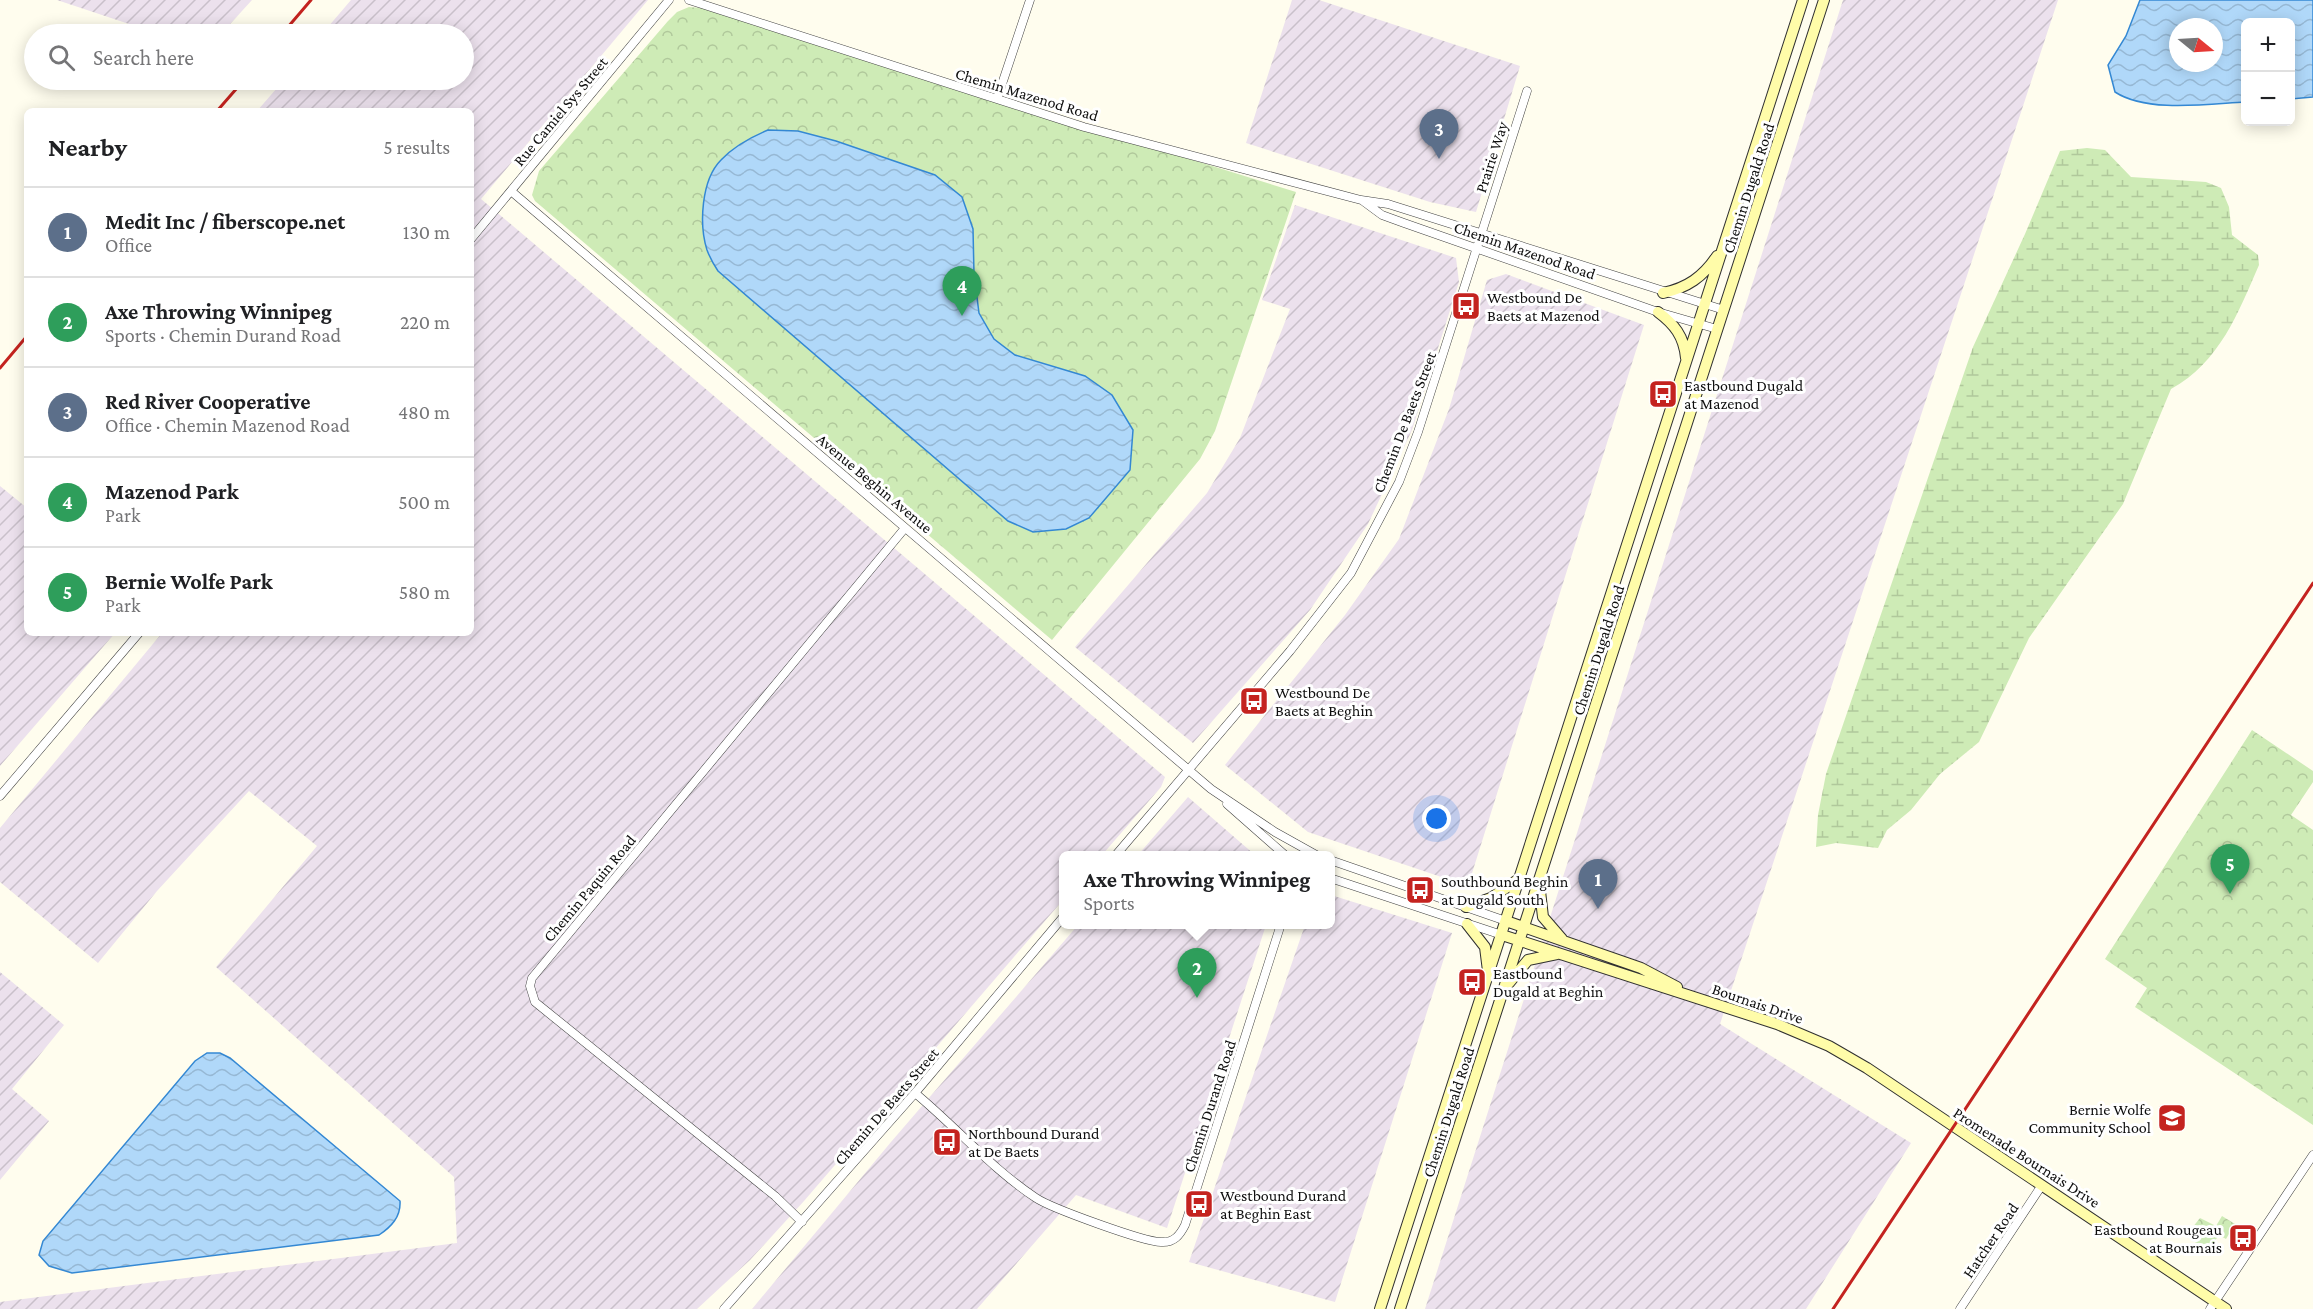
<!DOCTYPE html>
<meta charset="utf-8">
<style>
body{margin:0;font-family:"Crimson Pro",serif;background:#f2f2f2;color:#202124}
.controls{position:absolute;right:18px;top:18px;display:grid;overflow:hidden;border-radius:9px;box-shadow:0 3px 15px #0003}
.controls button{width:54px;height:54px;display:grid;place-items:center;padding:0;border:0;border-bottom:2px solid #e0e0e0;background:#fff;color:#202124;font:30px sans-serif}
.compass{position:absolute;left:2169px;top:18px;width:54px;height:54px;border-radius:50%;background:#fff;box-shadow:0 3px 15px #0003;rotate:108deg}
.you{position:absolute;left:1437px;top:819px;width:21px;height:21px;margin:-15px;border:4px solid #fff;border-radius:50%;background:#1a73e8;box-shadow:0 0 0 9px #1a73e833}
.badge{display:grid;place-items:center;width:39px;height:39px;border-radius:50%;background:#ea580c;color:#fff;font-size:20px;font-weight:700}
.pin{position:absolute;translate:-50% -50px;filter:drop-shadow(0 2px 3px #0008)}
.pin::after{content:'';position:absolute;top:32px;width:21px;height:18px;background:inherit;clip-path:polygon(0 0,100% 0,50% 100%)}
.popup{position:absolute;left:1059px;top:851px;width:276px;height:78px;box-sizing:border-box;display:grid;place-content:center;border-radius:9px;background:#fff;filter:drop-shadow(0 2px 4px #0005);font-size:20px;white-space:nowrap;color:#757577}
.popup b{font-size:22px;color:#202124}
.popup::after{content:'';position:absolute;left:50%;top:100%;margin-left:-12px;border:12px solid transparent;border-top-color:#fff}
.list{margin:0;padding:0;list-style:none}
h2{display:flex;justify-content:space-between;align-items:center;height:78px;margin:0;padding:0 24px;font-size:26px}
h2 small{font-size:20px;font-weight:400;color:#757577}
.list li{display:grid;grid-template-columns:39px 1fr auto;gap:18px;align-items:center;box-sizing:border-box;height:90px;padding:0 24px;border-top:2px solid #e0e0e0}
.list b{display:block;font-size:22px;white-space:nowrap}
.list p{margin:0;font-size:20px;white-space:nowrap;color:#757577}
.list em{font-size:20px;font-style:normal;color:#757577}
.icon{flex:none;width:33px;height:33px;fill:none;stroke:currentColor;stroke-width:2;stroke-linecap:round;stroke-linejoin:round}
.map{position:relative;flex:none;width:2313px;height:1309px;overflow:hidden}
.search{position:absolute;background:#fff;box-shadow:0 3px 15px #0003;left:24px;top:24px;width:450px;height:66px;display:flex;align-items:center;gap:15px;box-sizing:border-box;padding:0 21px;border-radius:33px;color:#757577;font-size:22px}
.panel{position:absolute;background:#fff;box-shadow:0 3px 15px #0003;left:24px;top:108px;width:450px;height:528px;border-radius:9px}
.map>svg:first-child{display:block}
.industrial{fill:url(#industrial-furrows)}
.wetland{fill:url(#wetland-marsh)}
.park{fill:url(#park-crowns)}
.water{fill:url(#water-waves);stroke:#3488d3;stroke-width:1.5;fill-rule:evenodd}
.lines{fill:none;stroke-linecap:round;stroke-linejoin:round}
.street-casing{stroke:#414141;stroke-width:9}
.secondary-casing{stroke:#303030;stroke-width:12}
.street{stroke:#fff;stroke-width:8}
.secondary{stroke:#fffca9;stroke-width:10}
.rail{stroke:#c4231f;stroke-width:3}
.labels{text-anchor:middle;stroke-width:6;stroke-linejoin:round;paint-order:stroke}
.street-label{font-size:16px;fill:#0e0e0e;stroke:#fff}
.poi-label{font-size:16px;fill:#0e0e0e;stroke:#fff;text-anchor:start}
</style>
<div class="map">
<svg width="2313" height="1309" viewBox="0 0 2313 1309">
<defs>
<pattern id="industrial-furrows" width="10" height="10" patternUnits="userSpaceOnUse" patternTransform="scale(1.5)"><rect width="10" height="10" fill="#ece1ed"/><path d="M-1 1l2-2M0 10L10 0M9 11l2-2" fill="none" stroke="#c9c0ca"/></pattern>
<pattern id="wetland-marsh" width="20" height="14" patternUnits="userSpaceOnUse" patternTransform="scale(1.5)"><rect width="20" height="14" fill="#ceebb6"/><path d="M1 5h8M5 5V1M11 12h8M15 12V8" fill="none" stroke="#b0c89b"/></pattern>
<pattern id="park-crowns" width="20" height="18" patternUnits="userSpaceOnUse" patternTransform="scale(1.5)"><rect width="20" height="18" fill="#ceebb6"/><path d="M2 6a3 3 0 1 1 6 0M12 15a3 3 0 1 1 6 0" fill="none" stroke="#b0c89b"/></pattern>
<pattern id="water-waves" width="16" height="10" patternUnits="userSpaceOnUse" patternTransform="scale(1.5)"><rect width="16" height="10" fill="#b0d8f9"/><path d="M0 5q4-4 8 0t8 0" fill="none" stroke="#96b8d4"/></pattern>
</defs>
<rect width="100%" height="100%" fill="#fffdee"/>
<path class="industrial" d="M57,0H252L221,34H159Z
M351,0H648L481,199L1165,777L1161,787L1102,855L1064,856L1063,900L804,1201L750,1260L697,1309H0V1302L457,1243L454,1177L216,967L317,846L249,791L157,891L98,963L0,882V828L162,633H471V111H257L284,80H464V34H322Z
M1292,0H1319L1520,66L1476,212L1430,202L1246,143Z
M1843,0H2058L1720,1024L1911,1143L1806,1309H1425Z
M1295,205L1456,258L1459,282L1412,430L1368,524L1310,610L1193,743L1075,647L1207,493L1240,438L1290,309L1262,300Z
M1506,274L1644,325L1468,886L1308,832L1225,765L1345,615L1399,539L1449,409L1487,280Z
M0,486L27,508V633H115L0,766Z
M1188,797L1255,855H1138Z
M1331,895L1452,933L1335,1302L1189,1262L1305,925L1330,924Z
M1078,925H1266L1167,1228L1076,1195L977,1309H752L891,1142Z
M0,972L64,1025L12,1089L49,1121L0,1180Z"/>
<path class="wetland" d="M2087,148L2105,150L2131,177L2206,182L2221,188L2229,207L2232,235L2258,255L2259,265C2238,313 2220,362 2171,389L2123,504L2029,638L1979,742L1940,774L1911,810L1887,830L1878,848L1836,843L1816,847L1818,815L1826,774L1973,347L2025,234L2060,151Z"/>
<path class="park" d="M689,7L702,8L1296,192L1215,431L1200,459L1052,640L535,201L532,195L539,171L668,21L677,12Z
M2252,730L2313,771V782L2291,815L2313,830V1125L2135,1007L2147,988L2105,959Z
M2222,1216L2235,1224L2226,1239L2219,1235L2210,1248L2192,1241V1228L2200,1218L2216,1226Z"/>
<path class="water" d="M2140,0H2313V97L2291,99L2290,22H2246L2245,102C2208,104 2147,113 2115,92L2108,65L2126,36ZM2178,27H2214V63H2178Z
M768,130L798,131L836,141L935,175L962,197L973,229L974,274L979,313L994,339L1015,355L1085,376L1112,395L1133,430L1130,470L1089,518L1066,529L1033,532L1008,521L718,271C714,265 710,258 707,250C699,225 701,180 721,160C734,146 751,137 768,130Z
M207,1053H220L230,1058L400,1201C401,1217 391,1227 379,1235L72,1273L49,1266L39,1255L43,1241L195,1061Z"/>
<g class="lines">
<g class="street-casing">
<path id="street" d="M689,0L1084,127L1361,200L1388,204L1724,310
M997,99L1030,0
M511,191L1211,789L1275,832L1318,856
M1363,201L1382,215L1404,223L1658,312L1717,329
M471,239L669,0
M0,796L139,633
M1227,804L1286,856
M1115,856L1290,651L1351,573L1399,482L1418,432L1527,91
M1330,860L1506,921
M1330,878L1502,935
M915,1093C956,1127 992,1169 1036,1198C1051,1208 1144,1242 1161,1242C1174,1243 1180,1235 1185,1225L1281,924
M802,1222L775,1196L535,1002L530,986L532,978L905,528
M724,1309L915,1093L1064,916
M1960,1309L2042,1185
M2210,1309L2313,1155"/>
</g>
<g class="secondary-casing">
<path id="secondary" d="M1663,293C1687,288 1703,277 1717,256
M1658,312C1674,324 1684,336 1686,358
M1540,891L1543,917L1562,939
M1466,907L1491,898L1519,879
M1506,921L1641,968L1677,987
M1467,924L1485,947L1488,971
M1502,935L1777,1024L1829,1046L1867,1068L2226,1309
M1509,983L1528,960L1557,954
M1380,1309L1803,0
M1400,1309L1824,0"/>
</g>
<use href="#street" class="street"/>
<use href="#secondary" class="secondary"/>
<path class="rail" d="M282,34L311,0
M217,111L244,80
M0,368L27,336
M1833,1309L2313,583"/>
</g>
<defs>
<g id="bus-square" transform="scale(1.5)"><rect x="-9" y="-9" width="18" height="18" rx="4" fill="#c4231f" stroke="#fff"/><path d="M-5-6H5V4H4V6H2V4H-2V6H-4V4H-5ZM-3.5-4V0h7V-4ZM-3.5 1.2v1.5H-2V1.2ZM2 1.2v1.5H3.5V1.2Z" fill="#fff"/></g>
<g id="school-square" transform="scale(1.5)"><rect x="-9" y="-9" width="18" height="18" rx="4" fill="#c4231f" stroke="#fff"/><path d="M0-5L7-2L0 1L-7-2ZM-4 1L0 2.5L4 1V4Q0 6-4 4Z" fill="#fff"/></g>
</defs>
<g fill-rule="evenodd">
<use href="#bus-square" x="1466" y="306"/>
<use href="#bus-square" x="1663" y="394"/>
<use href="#bus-square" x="1254" y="701"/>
<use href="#bus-square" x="1420" y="890"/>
<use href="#bus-square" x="1472" y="982"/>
<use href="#school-square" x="2172" y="1118"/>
<use href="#bus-square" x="947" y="1142"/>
<use href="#bus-square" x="1199" y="1204"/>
<use href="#bus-square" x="2243" y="1238"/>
</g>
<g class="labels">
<g class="street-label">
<text transform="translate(1027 94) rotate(17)" y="6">Chemin Mazenod Road</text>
<text transform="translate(560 111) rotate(-50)" y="6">Rue Camiel Sys Street</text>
<text transform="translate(1491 157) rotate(-72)" y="6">Prairie Way</text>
<text transform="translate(1748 188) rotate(-72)" y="6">Chemin Dugald Road</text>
<text transform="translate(1525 250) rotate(19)" y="6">Chemin Mazenod Road</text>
<text transform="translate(1404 422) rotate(-69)" y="6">Chemin De Baets Street</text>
<text transform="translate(875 483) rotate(40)" y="6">Avenue Beghin Avenue</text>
<text transform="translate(1598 650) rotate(-72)" y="6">Chemin Dugald Road</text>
<text transform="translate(589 888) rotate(-50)" y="6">Chemin Paquin Road</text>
<text transform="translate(1758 1003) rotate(19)" y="6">Bournais Drive</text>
<text transform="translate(886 1106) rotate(-49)" y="6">Chemin De Baets Street</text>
<text transform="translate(1209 1106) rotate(-72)" y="6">Chemin Durand Road</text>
<text transform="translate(1448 1112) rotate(-72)" y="6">Chemin Dugald Road</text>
<text transform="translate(2027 1157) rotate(33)" y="6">Promenade Bournais Drive</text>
<text transform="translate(1990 1240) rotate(-56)" y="6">Hatcher Road</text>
</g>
<g class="poi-label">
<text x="1487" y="303">Westbound De<tspan x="1487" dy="18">Baets at Mazenod</tspan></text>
<text x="1684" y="391">Eastbound Dugald<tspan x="1684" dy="18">at Mazenod</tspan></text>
<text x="1275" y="698">Westbound De<tspan x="1275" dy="18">Baets at Beghin</tspan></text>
<text x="1441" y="887">Southbound Beghin<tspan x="1441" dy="18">at Dugald South</tspan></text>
<text x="1493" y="979">Eastbound<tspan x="1493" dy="18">Dugald at Beghin</tspan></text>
<text x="2151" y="1115" text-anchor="end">Bernie Wolfe<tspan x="2151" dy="18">Community School</tspan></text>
<text x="968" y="1139">Northbound Durand<tspan x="968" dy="18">at De Baets</tspan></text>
<text x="1220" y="1201">Westbound Durand<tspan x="1220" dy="18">at Beghin East</tspan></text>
<text x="2222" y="1235" text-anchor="end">Eastbound Rougeau<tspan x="2222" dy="18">at Bournais</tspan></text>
</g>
</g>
</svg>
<div class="controls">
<button>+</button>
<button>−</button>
</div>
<svg class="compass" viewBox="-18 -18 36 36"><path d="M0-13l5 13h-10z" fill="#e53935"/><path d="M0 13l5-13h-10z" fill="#757577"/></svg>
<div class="you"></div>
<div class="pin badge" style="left:1598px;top:909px;background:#5c6f8a">1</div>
<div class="pin badge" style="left:1197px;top:998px;background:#2e9e5b">2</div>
<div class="popup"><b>Axe Throwing Winnipeg</b>Sports</div>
<div class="pin badge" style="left:1439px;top:159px;background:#5c6f8a">3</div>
<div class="pin badge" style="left:962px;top:316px;background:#2e9e5b">4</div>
<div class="pin badge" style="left:2230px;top:894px;background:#2e9e5b">5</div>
<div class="search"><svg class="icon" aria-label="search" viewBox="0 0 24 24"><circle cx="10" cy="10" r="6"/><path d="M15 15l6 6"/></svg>Search here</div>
<section class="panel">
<h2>Nearby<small>5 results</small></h2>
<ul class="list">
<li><span class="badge" style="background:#5c6f8a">1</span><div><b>Medit Inc / fiberscope.net</b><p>Office</p></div><em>130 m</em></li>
<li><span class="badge" style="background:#2e9e5b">2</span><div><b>Axe Throwing Winnipeg</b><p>Sports · Chemin Durand Road</p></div><em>220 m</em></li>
<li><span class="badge" style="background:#5c6f8a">3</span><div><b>Red River Cooperative</b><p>Office · Chemin Mazenod Road</p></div><em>480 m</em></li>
<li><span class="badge" style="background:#2e9e5b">4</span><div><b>Mazenod Park</b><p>Park</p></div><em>500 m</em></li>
<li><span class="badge" style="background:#2e9e5b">5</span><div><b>Bernie Wolfe Park</b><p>Park</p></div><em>580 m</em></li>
</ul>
</section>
</div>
